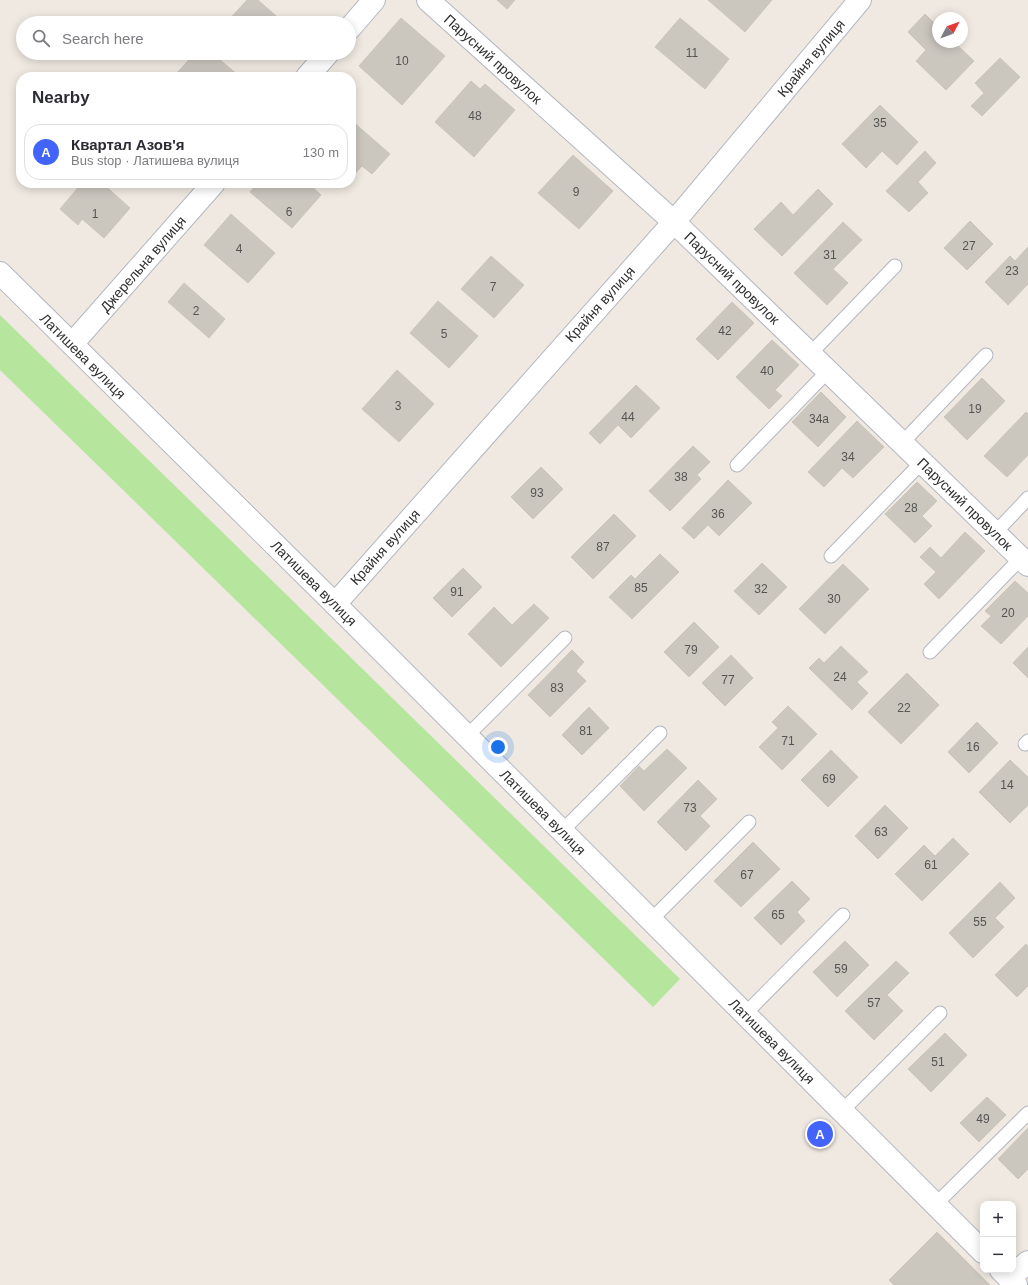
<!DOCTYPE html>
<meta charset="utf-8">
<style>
body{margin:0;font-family:Arial,sans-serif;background:#f2f2f3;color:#2b2b33}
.controls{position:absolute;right:12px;bottom:12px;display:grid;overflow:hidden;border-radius:8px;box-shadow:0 2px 10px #0003}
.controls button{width:36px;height:36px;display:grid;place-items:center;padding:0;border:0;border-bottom:1px solid #e1e1e2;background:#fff;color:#2b2b33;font:20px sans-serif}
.compass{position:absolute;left:932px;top:12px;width:36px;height:36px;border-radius:50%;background:#fff;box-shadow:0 2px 10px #0003;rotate:49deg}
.you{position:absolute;left:498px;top:747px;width:14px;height:14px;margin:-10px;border:3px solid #fff;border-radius:50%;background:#1a73e8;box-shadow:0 0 0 6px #1a73e833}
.badge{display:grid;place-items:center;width:26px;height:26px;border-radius:50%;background:#4264fb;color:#fff;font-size:13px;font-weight:700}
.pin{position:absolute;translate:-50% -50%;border:2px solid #fff;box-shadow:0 1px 4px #0006}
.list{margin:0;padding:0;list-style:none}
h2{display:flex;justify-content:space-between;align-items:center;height:52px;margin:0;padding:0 16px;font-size:17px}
h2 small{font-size:13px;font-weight:400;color:#7c7c81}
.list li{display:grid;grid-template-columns:26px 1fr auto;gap:12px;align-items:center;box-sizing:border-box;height:56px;margin:0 8px 8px;padding:0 8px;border:1px solid #e1e1e2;border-radius:16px}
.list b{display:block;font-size:15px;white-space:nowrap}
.list p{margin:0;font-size:13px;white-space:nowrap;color:#7c7c81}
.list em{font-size:13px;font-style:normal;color:#7c7c81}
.icon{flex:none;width:22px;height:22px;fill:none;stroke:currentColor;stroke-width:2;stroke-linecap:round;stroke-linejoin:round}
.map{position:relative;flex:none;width:1028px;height:1285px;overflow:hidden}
.search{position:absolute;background:#fff;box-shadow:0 2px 10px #0003;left:16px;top:16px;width:340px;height:44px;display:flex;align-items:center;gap:10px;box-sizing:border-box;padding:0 14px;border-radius:22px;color:#7c7c81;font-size:15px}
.panel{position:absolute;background:#fff;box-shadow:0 2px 10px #0003;left:16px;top:72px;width:340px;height:116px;border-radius:16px}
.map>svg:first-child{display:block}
.green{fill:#b6e59e}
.building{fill:#cbc7bf;stroke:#cbc5ba}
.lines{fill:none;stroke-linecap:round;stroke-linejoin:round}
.lane-casing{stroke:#b4b7c1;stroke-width:15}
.street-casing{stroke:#b4b7c1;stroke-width:24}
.secondary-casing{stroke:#b4b7c1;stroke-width:24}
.lane{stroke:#fff;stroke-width:13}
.street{stroke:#fff;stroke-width:22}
.secondary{stroke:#fff;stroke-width:22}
.labels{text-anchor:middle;stroke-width:3;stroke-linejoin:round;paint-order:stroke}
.number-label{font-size:12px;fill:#555452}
.street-label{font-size:14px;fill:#2e2e2e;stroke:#fff}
</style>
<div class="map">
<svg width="1028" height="1285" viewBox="0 0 1028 1285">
<rect width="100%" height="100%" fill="#efe9e1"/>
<path class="green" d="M0,315L680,979L653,1007L0,370Z"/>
<path class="building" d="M247,0H258L284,23H226Z
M497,0H515L507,9Z
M708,0H772L745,32Z
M925,14L938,27V42H954L974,61L946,90L916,61L926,50L908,32Z
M401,18L445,56L402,105L359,66Z
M680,18L729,59L705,89L655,47Z
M195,53H212L239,76L238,77H179L176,74Z
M1000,58L1020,77L982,116L971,106L984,93L975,83Z
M471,81L480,89L485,84L515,110L474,157L435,122Z
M880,105L918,142L897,165L882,151L866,168L842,144Z
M351,120L390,154L372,174L362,166L351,178Z
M925,151L936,163L918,182L928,193L909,212L886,191Z
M573,155L613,191L579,229L538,193Z
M82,183H102L130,208L104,238L82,219L78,225L60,209Z
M258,183H308L321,195L292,228L250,192Z
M818,189L833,204L782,256L754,229L781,202L793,215Z
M231,214L275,253L248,283L204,245Z
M970,221L993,244L967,270L944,248Z
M843,222L862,240L833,269L848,283L827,305L794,273Z
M1028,247V284L1008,305L985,282L1010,256L1015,261Z
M491,256L524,285L494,318L461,289Z
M184,283L225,319L209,338L168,302Z
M438,301L478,336L449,368L410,333Z
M732,302L754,323L718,360L696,339Z
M772,340L799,365L775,390L782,396L769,409L736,377Z
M397,370L434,404L399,442L362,409Z
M982,378L1005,401L967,440L944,417Z
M636,385L660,408L631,438L618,425L600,444L589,433Z
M821,392L846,417L818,447L792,422Z
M1026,412L1028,414V455L1007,477L984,456Z
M857,421L884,447L853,478L842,468L824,487L808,472Z
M693,446L710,462L697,475L701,479L670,511L649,491Z
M541,467L563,489L533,519L511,497Z
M728,480L752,503L719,536L708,525L694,539L682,528Z
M917,482L937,501L922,516L932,526L915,543L885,514Z
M614,514L636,536L593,579L571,557Z
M965,532L985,551L939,599L924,584L936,572L920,557L930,547L941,558Z
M660,554L679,572L632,619L609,597L631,575L635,579Z
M762,563L787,587L759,615L734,591Z
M843,564L869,589L825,634L799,609Z
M463,568L482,587L452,617L433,598Z
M1015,581L1028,593V616L1001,644L981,626L991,616L985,611Z
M534,604L549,618L501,667L468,634L494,607L512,625Z
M694,622L719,647L689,677L664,652Z
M841,646L868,672L857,682L868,693L852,710L809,668L819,658L824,663Z
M1028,647V678L1013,663Z
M572,650L584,662L576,671L586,681L550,717L528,695Z
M731,655L753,678L725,706L702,683Z
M907,673L939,705L901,744L868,712Z
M788,706L817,734L782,770L759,747L778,728L772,722Z
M589,707L609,728L582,755L562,735Z
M977,722L998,743L969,773L948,752Z
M667,749L687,768L644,811L620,786L639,766L644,771Z
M831,750L858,777L828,807L801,780Z
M1010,760L1028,777V805L1010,823L979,792Z
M698,780L717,799L700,816L710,826L686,851L657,822Z
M885,805L908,828L878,859L855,836Z
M953,838L969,854L922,901L895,874L924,845L935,856Z
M753,842L780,869L741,907L714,881Z
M792,881L810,899L797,912L805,921L781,945L754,918Z
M1000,882L1015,898L995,918L1004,927L973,958L949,933Z
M845,941L869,965L837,997L813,972Z
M1026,944L1028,947V986L1017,997L995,975Z
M896,961L909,973L887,995L903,1011L874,1040L845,1011Z
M945,1033L967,1055L931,1092L908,1069Z
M987,1097L1006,1115L979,1142L960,1123Z
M1028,1128V1169L1018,1179L998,1159Z
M937,1232L990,1285H894L889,1280Z"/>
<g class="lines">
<g class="lane-casing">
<path id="lane" d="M810,354L895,266
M902,443L986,355
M737,465L828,371
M995,533L1028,498
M831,556L922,462
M930,652L1021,558
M467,736L565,638
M1025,744L1028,741
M562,831L660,733
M651,920L749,822
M745,1014L843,915
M842,1111L940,1013
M936,1204L1028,1113"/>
</g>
<g class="street-casing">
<path id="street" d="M428,0L674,222L1028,565
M349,29L374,0
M307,77L328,53
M72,344L214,183
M335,604L674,222L860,0
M1009,1278L1028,1262"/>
</g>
<g class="secondary-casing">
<path id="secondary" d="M0,273L335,604L983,1252
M1001,1270L1016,1285"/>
</g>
<use href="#lane" class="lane"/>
<use href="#street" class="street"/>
<use href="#secondary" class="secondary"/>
</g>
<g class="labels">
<g class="number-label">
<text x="692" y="57">11</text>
<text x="402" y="65">10</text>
<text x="475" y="120">48</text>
<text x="880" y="127">35</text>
<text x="576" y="196">9</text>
<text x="289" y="216">6</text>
<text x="95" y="218">1</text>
<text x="969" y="250">27</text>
<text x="239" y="253">4</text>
<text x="830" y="259">31</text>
<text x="1012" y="275">23</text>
<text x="493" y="291">7</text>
<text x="196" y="315">2</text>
<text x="725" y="335">42</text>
<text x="444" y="338">5</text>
<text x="767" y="375">40</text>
<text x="398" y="410">3</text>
<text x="975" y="413">19</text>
<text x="628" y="421">44</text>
<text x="819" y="423">34а</text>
<text x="848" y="461">34</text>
<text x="681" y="481">38</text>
<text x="537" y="497">93</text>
<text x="911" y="512">28</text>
<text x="718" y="518">36</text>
<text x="603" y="551">87</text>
<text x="641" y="592">85</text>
<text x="761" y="593">32</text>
<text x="457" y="596">91</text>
<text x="834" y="603">30</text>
<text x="1008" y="617">20</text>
<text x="691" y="654">79</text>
<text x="840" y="681">24</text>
<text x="728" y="684">77</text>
<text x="557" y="692">83</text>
<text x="904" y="712">22</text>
<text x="586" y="735">81</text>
<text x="788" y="745">71</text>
<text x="973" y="751">16</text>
<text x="829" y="783">69</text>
<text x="1007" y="789">14</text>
<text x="690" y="812">73</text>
<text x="881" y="836">63</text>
<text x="931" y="869">61</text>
<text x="747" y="879">67</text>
<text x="778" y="919">65</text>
<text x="980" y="926">55</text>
<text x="841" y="973">59</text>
<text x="874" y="1007">57</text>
<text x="938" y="1066">51</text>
<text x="983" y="1123">49</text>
</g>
<g class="street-label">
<text transform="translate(811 58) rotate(-50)" y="5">Крайня вулиця</text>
<text transform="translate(493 59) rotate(42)" y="5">Парусний провулок</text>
<text transform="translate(143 264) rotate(-49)" y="5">Джерельна вулиця</text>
<text transform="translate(732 278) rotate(44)" y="5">Парусний провулок</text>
<text transform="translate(600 304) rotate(-48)" y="5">Крайня вулиця</text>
<text transform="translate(83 356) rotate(45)" y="5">Латишева вулиця</text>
<text transform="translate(965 504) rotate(44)" y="5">Парусний провулок</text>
<text transform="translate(385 547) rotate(-48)" y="5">Крайня вулиця</text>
<text transform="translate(314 583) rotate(45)" y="5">Латишева вулиця</text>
<text transform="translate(543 812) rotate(45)" y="5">Латишева вулиця</text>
<text transform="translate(772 1041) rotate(45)" y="5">Латишева вулиця</text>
</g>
</g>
</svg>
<div class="controls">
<button>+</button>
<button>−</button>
</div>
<svg class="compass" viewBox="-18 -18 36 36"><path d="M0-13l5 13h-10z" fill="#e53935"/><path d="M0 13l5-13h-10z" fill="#7c7c81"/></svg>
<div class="you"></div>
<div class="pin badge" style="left:820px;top:1134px">A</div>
<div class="search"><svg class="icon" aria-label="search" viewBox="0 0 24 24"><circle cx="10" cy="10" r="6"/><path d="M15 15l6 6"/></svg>Search here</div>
<section class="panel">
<h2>Nearby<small></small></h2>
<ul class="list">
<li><span class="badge">A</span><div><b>Квартал Азов'я</b><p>Bus stop · Латишева вулиця</p></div><em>130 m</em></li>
</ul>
</section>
</div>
